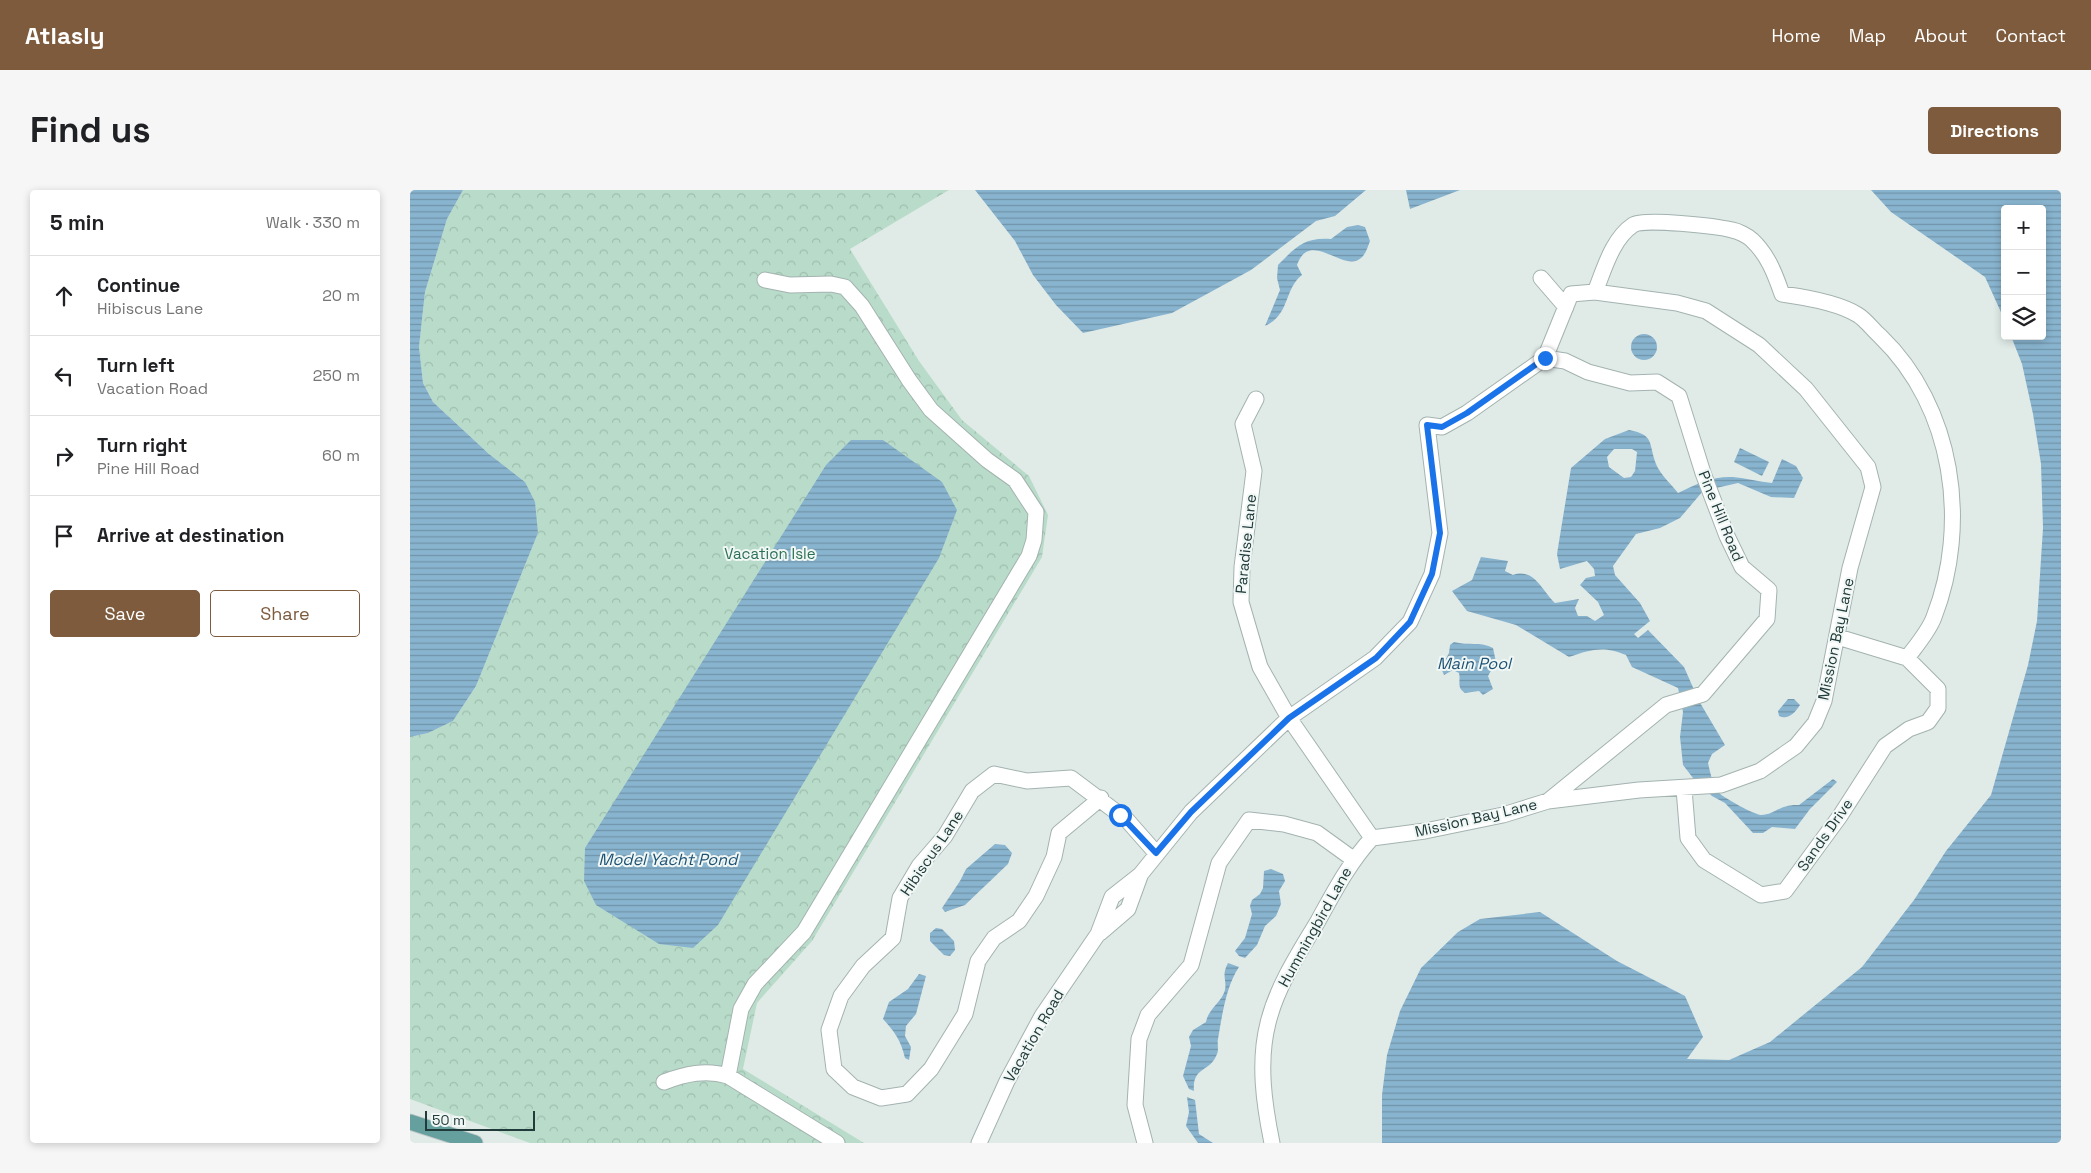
<!DOCTYPE html>
<meta charset="utf-8">
<style>
body{margin:0;font-family:"Space Grotesk",sans-serif;background:#f6f6f6;color:#202124}
.controls{position:absolute;right:15px;top:15px;display:grid;overflow:hidden;border-radius:5px;box-shadow:0 2px 8px #0003}
.controls button{width:45px;height:45px;display:grid;place-items:center;padding:0;border:0;border-bottom:1px solid #e0e0e0;background:#fff;color:#202124;font:25px sans-serif}
.scale{position:absolute;left:15px;bottom:12px;width:110px;box-sizing:border-box;padding-left:5px;border:2px solid #213b3a;border-top:0;font-size:14px;line-height:18px;white-space:nowrap;color:#213b3a;-webkit-text-stroke:4px #f0f7f5;paint-order:stroke}
.stop{position:absolute;width:15px;height:15px;margin:-11px;border:4px solid #1a73e8;border-radius:50%;background:#fff}
.stop.end{background:#1a73e8;border-color:#fff;box-shadow:0 1px 5px #0008}
.list{margin:0;padding:0;list-style:none}
h2{display:flex;justify-content:space-between;align-items:center;height:65px;margin:0;padding:0 20px;font-size:21px}
h2 small{font-size:16px;font-weight:400;color:#757577}
.list li{display:grid;grid-template-columns:32px 1fr auto;gap:15px;align-items:center;box-sizing:border-box;height:80px;padding:0 20px;border-top:1px solid #e0e0e0}
.list b{display:block;font-size:19px;white-space:nowrap}
.list p{margin:0;font-size:16px;white-space:nowrap;color:#757577}
.list em{font-size:16px;font-style:normal;color:#757577}
.actions{display:flex;gap:10px;padding:15px 20px}
.actions a{flex:1;padding:11px 0;border:1px solid #7d5b3c;border-radius:5px;text-align:center;font-size:18px;color:#7d5b3c}
.actions .main{background:#7d5b3c;color:#fff}
.icon{flex:none;width:28px;height:28px;fill:none;stroke:currentColor;stroke-width:2;stroke-linecap:round;stroke-linejoin:round}
.map{position:relative;flex:none;width:1651px;height:953px;overflow:hidden;border-radius:5px}
header{display:flex;align-items:center;gap:30px;box-sizing:border-box;height:70px;padding:0 25px;background:#7d5b3c;color:#fff}
header strong{font-size:24px}
nav{display:flex;gap:28px;margin-inline-start:auto;font-size:18px}
.intro{display:flex;align-items:center;justify-content:space-between;box-sizing:border-box;height:120px;padding:0 30px}
h1{margin:0;font-size:35px}
.button{padding:12px 22px;border-radius:5px;background:#7d5b3c;color:#fff;font-size:18px;font-weight:700}
main{display:flex;gap:30px;padding:0 30px}
aside{flex:1;background:#fff;border-radius:5px;box-shadow:0 2px 8px #0003}
.map>svg:first-child{display:block}
.forest{fill:url(#forest-crowns)}
.water{fill:url(#water-rules);fill-rule:evenodd}
.lines{fill:none;stroke-linecap:round;stroke-linejoin:round}
.street-casing{stroke:#a3b3b0;stroke-width:17}
.primary-casing{stroke:#c1c8c8;stroke-width:17}
.street{stroke:#fff;stroke-width:15}
.primary{stroke:#659f9e;stroke-width:15}
.route{stroke:#1a73e8;stroke-width:6}
.labels{text-anchor:middle;stroke-width:4;stroke-linejoin:round;paint-order:stroke}
.street-label{font-size:15px;fill:#213b3a;stroke:#f0f7f5}
.park-label{font-size:15px;fill:#2c7056;stroke:#f0f7f5}
.water-label{font-size:16px;font-style:italic;fill:#1d5275;stroke:#f0f7f5}
</style>
<header>
<strong>Atlasly</strong>
<nav><a>Home</a><a>Map</a><a>About</a><a>Contact</a></nav>
</header>
<div class="intro"><h1>Find us</h1><a class="button">Directions</a></div>
<main>
<aside>
<h2>5 min<small>Walk · 330 m</small></h2>
<ul class="list">
<li><svg class="icon" aria-label="ahead" viewBox="0 0 24 24"><path d="M12 20V5M6 11l6-6 6 6"/></svg><div><b>Continue</b><p>Hibiscus Lane</p></div><em>20 m</em></li>
<li><svg class="icon" aria-label="left" viewBox="0 0 24 24"><path d="M17 20v-9H6M10 6l-5 5 5 5"/></svg><div><b>Turn left</b><p>Vacation Road</p></div><em>250 m</em></li>
<li><svg class="icon" aria-label="right" viewBox="0 0 24 24"><path d="M7 20v-9h11M14 6l5 5-5 5"/></svg><div><b>Turn right</b><p>Pine Hill Road</p></div><em>60 m</em></li>
<li><svg class="icon" aria-label="arrive" viewBox="0 0 24 24"><path d="M6 21V4h12l-3 4 3 4H6"/></svg><div><b>Arrive at destination</b></div></li>
</ul>
<div class="actions"><a class="main">Save</a><a>Share</a></div>
</aside>
<div class="map">
<svg width="1651" height="953" viewBox="0 0 1651 953">
<defs>
<pattern id="forest-crowns" width="20" height="18" patternUnits="userSpaceOnUse" patternTransform="scale(1.25)"><rect width="20" height="18" fill="#b9dcca"/><path d="M2 6a3 3 0 1 1 6 0M12 15a3 3 0 1 1 6 0" fill="none" stroke="#9fbeae"/></pattern>
<pattern id="water-rules" width="6" height="5" patternUnits="userSpaceOnUse" patternTransform="scale(1.25)"><rect width="6" height="5" fill="#89b4cf"/><path d="M0 2.5h6" fill="none" stroke="#7094a9"/></pattern>
</defs>
<rect width="100%" height="100%" fill="#e0ebe8"/>
<path class="forest" d="M53,0H539L440,59L509,171L552,230L619,286L638,325L632,367L402,751L347,813L333,879L454,953H120L0,909V547L18,543L43,531L66,496L128,343L115,292L79,264L23,212L13,193L9,157L15,102L37,29Z"/>
<path class="water" d="M0,0H53L37,29L15,102L9,157L13,193L23,212L79,264L115,292L125,312L128,343L66,496L43,531L18,543L0,547Z
M565,0H956L925,26L906,31L841,80L762,123L673,143L646,115L623,85L605,51Z
M996,0H1050L1000,19Z
M1461,0H1651V953H972V905L977,865L990,821L1011,778L1048,742L1070,729L1130,722L1207,771L1275,806L1293,847L1277,869L1319,870L1360,852L1452,777L1504,710L1536,661L1581,605L1618,475L1627,431L1633,338L1631,274L1623,224L1612,174L1601,146H1632V19H1595V131L1575,87L1481,22Z
M948,35L955,37L960,51C958,56 956,64 951,68C934,84 900,38 887,75L892,85C874,99 880,125 855,136L870,100L867,88L868,75C886,57 894,47 921,49L937,37Z
M1221 157a13 13 0 1 1 26 0a13 13 0 1 1-26 0Z
M1219,240C1245,245 1238,253 1246,274C1250,284 1261,294 1268,303C1286,294 1303,286 1323,287C1336,288 1349,292 1362,293L1372,269L1386,276L1393,288L1384,308L1361,307L1328,293L1293,301L1270,328L1250,338L1226,344L1203,376L1205,385L1230,413L1240,431L1224,444L1228,448L1238,440L1274,477L1289,511L1315,555L1302,564L1298,573C1300,582 1303,596 1309,603C1316,609 1343,624 1351,625C1365,625 1369,614 1389,615L1423,589L1427,592L1400,619L1385,639L1362,637L1353,643H1343L1315,613L1302,606L1283,588L1273,575L1270,547L1273,522L1268,498L1222,477L1216,465C1194,456 1182,459 1159,467L1106,435L1057,421L1042,401L1062,390L1071,367L1098,371L1095,381L1103,385C1124,377 1133,402 1145,413L1169,409L1165,418L1168,426H1177L1185,431L1194,425L1188,412L1170,395L1176,388L1185,386L1184,379L1177,371L1150,379L1147,364L1161,278L1195,249ZM1204,259H1222L1227,262L1225,281L1221,287L1214,288L1199,277L1197,267Z
M441,250H473L532,292L547,320L529,368L308,735L283,758L249,754L186,715L174,691L175,658L416,275Z
M1330,258L1359,272L1352,286L1324,272Z
M1044,452C1058,456 1071,451 1083,458L1086,472L1078,486L1083,499L1073,505L1069,501L1055,503C1046,497 1051,491 1049,483L1043,480L1034,485L1031,478L1039,463L1040,455Z
M1378,509H1384L1390,515C1385,523 1378,530 1369,526L1368,521Z
M585,654L595,655L602,663L598,674L555,715L535,722L532,718L550,691L556,679Z
M861,679L873,684L875,691L869,701L871,714L866,726L855,736L847,755L835,768L829,766L825,761L835,748L842,724L840,716L842,710L850,704L853,698L854,681Z
M526,738L532,739L544,751L545,760L540,766L534,765L520,751V743Z
M818,773L829,777C816,796 812,826 808,849C807,853 809,860 807,864C800,883 782,876 784,901L779,899L773,886L781,856L779,847L783,840L796,832C798,819 812,812 815,800C817,789 811,786 818,773Z
M509,784L516,786L506,824L496,836L495,846L501,857L499,870L495,868C491,851 485,842 473,829L479,812L498,799Z
M777,907L785,910L789,944L803,953H788L776,936L779,922Z"/>
<g class="lines">
<g class="street-casing">
<path id="street" d="M1131,88L1156,117
M1185,102C1194,80 1202,49 1223,35C1234,28 1306,36 1322,40C1328,41 1338,46 1342,50C1358,65 1365,84 1372,104C1394,107 1429,113 1448,125C1456,130 1463,140 1470,146C1544,217 1560,334 1524,427C1519,441 1506,456 1497,468L1428,447
M846,209L833,234L844,281L832,377L831,412L850,477L879,528L962,648
M1274,599L1278,648L1294,670L1351,705L1375,701L1430,626L1475,556L1499,539L1518,532L1528,518V499L1497,468
M691,608L649,643L644,667L626,706L609,731L584,748L568,771L555,824L521,879L497,904L471,908L443,897L424,879L419,840L431,806L453,776L483,748L490,708L509,676L535,646L562,601L584,584L617,591L661,588L717,630L746,663
M962,648L1015,641L1093,625L1138,611L1229,600L1311,595L1350,581L1386,556L1405,533L1414,511L1440,378L1463,297L1458,277L1396,199L1349,155L1296,121L1267,113L1185,102L1161,104L1135,168
M690,743L718,719L730,686
M318,886L331,819L345,794L394,742L619,366L624,350L626,322L605,290L577,270L521,220L499,190L452,116L435,97L421,94L380,95L355,90
M254,892C275,884 296,879 318,886L427,953
M569,953L597,891L632,826L688,744L702,707L730,685L781,622L879,528L965,468L1000,432L1022,384L1030,343L1017,235L1032,237L1057,223L1135,168L1155,171L1178,182L1220,193L1247,192L1269,206L1293,283L1317,346L1332,377L1359,400L1357,429L1293,504L1256,515L1138,611
M735,953L725,915L729,849L738,825L781,775L809,673L839,630L874,634L907,643L943,669
M862,953C854,914 848,872 858,833C867,796 889,763 908,731C924,702 939,673 962,648"/>
</g>
<g class="primary-casing">
<path id="primary" d="M0,932L65,953"/>
</g>
<use href="#street" class="street"/>
<use href="#primary" class="primary"/>
</g>
<g class="lines">
<path class="route" d="M710,625L746,663L781,622L879,528L966,468L1000,432L1022,384L1030,343L1017,235L1032,237L1057,223L1135,168"/>
</g>
<g class="labels">
<g class="street-label">
<text transform="translate(1311 326) rotate(68)" y="5">Pine Hill Road</text>
<text transform="translate(836 354) rotate(-84)" y="5">Paradise Lane</text>
<text transform="translate(1426 449) rotate(-78)" y="5">Mission Bay Lane</text>
<text transform="translate(1066 628) rotate(-13)" y="5">Mission Bay Lane</text>
<text transform="translate(1415 645) rotate(-55)" y="5">Sands Drive</text>
<text transform="translate(522 663) rotate(-56)" y="5">Hibiscus Lane</text>
<text transform="translate(905 737) rotate(-61)" y="5">Hummingbird Lane</text>
<text transform="translate(624 846) rotate(-60)" y="5">Vacation Road</text>
</g>
<g class="park-label">
<text x="360" y="369">Vacation Isle</text>
</g>
<g class="water-label">
<text x="1064" y="479">Main Pool</text>
<text x="258" y="675">Model Yacht Pond</text>
</g>
</g>
</svg>
<div class="controls">
<button>+</button>
<button>−</button>
<button><svg class="icon" aria-label="layers" viewBox="0 0 24 24"><path d="M12 4l9 5-9 5-9-5zM3 14l9 5 9-5"/></svg></button>
</div>
<div class="scale">50 m</div>
<div class="stop" style="left:710px;top:625px"></div>
<div class="stop end" style="left:1135px;top:168px"></div>
</div>
</main>
